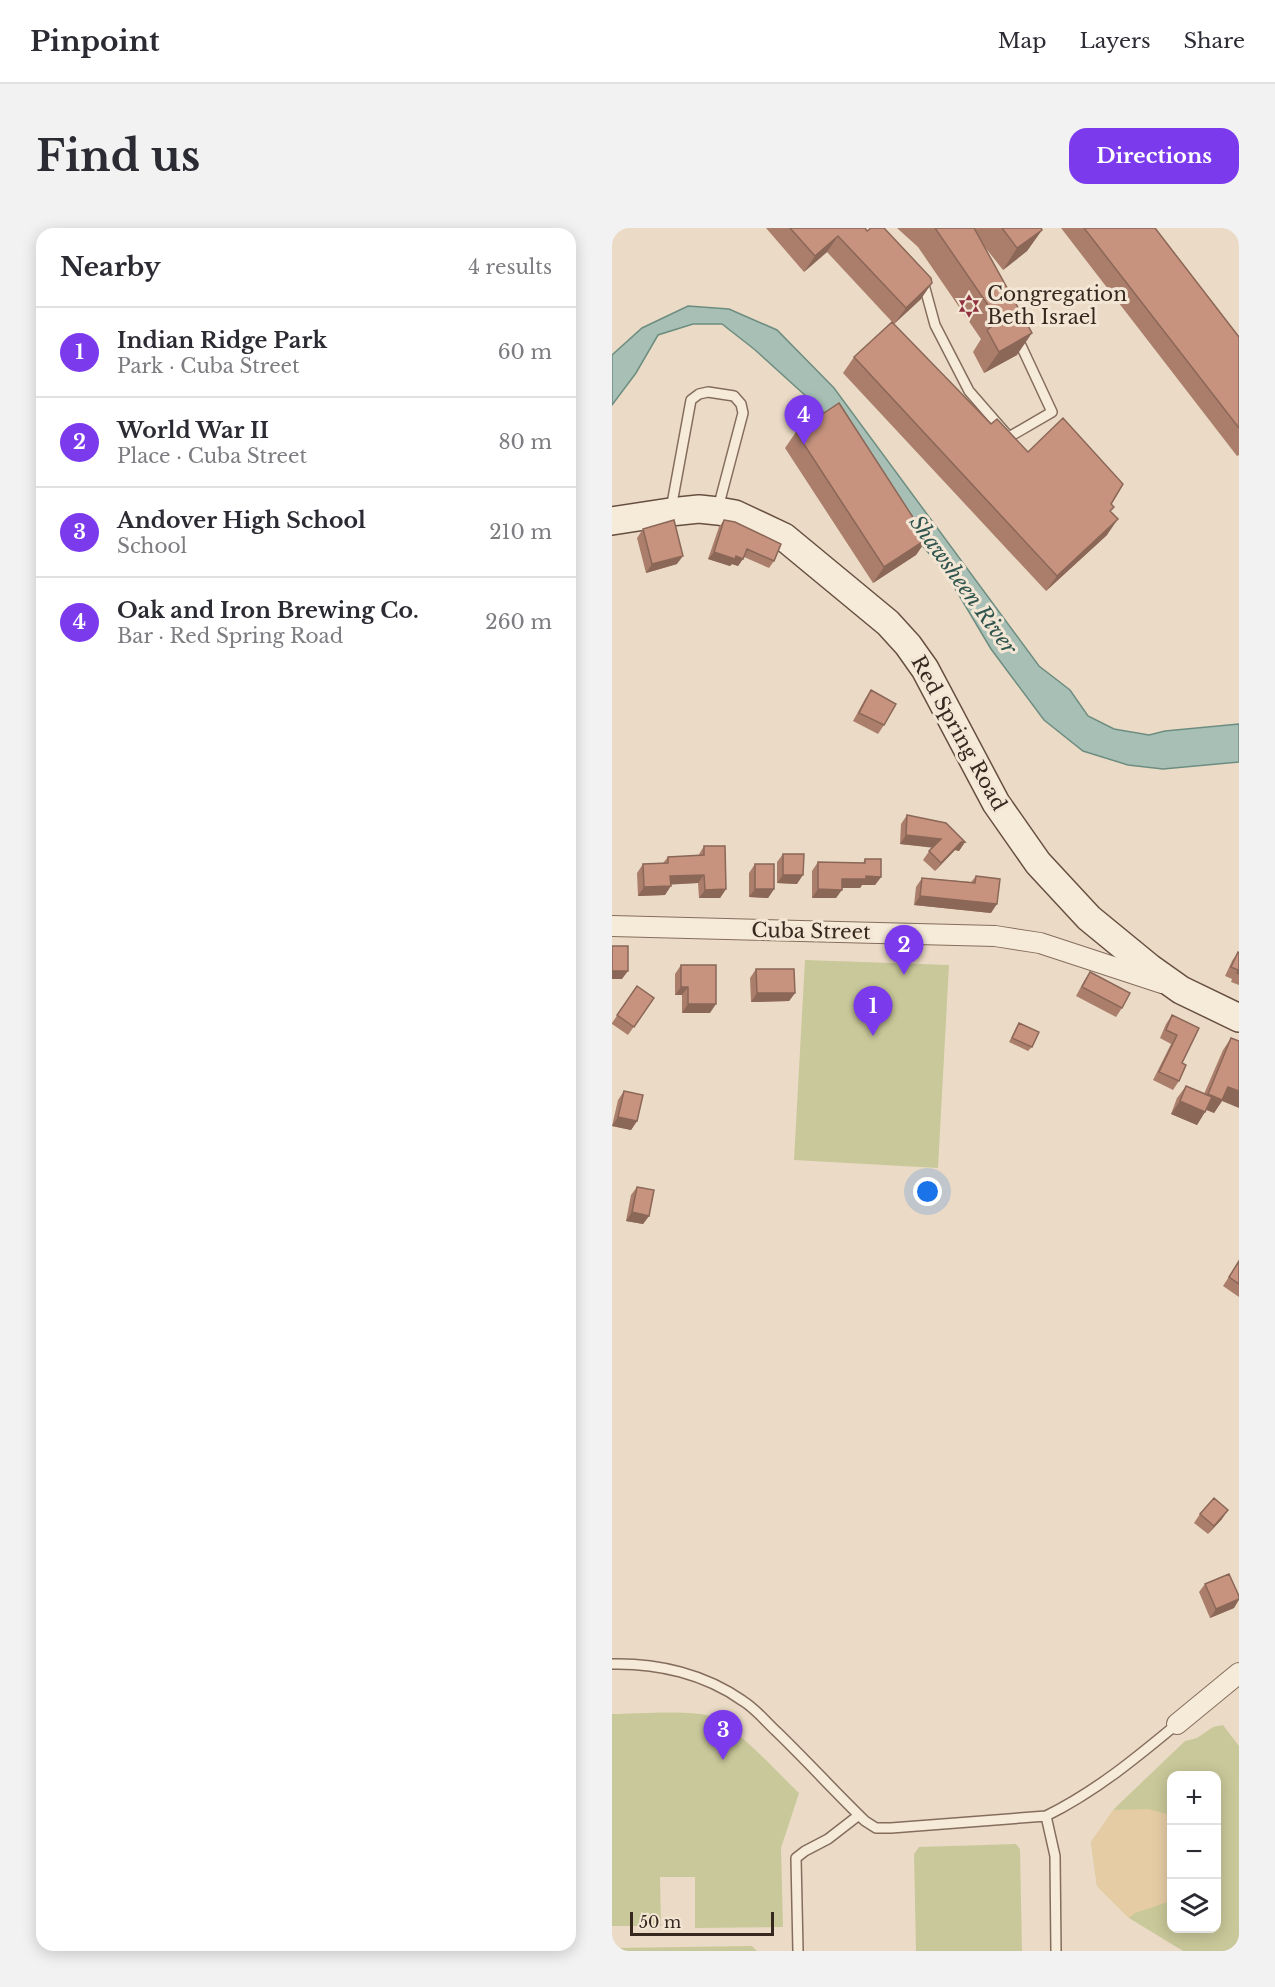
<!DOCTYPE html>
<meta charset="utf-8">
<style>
body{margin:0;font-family:"Libre Baskerville",serif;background:#f2f2f3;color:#2b2b33}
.controls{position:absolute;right:18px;bottom:18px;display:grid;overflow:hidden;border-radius:12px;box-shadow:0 3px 15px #0003}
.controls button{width:54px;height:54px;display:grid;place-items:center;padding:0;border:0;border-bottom:2px solid #e1e1e2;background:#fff;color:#2b2b33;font:30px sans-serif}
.scale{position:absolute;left:18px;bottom:15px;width:144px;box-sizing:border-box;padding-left:6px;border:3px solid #36281f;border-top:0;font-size:16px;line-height:21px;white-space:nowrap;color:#36281f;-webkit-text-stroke:4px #f3e6d5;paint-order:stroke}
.you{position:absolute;left:316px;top:964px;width:21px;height:21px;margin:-15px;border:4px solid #fff;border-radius:50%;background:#1a73e8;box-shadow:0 0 0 9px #1a73e833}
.badge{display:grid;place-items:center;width:39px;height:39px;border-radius:50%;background:#7c3aed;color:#fff;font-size:20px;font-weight:700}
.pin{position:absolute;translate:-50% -50px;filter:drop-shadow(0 2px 3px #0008)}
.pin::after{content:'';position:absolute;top:32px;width:21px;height:18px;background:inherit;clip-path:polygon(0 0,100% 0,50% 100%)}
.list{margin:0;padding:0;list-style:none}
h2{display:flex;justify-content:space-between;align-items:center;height:78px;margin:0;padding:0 24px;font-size:26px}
h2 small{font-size:20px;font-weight:400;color:#7c7c81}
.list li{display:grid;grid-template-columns:39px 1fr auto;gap:18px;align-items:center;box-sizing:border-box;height:90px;padding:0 24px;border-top:2px solid #e1e1e2}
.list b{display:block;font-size:22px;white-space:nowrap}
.list p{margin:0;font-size:20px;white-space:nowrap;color:#7c7c81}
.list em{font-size:20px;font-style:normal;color:#7c7c81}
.icon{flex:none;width:33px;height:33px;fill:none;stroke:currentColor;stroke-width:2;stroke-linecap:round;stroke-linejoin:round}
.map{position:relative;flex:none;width:627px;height:1723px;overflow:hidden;border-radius:18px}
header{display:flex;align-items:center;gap:36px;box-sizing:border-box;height:84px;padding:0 30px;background:#fff;border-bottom:2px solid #e1e1e2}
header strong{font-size:28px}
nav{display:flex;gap:33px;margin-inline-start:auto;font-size:21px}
.intro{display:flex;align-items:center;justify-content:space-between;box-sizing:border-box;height:144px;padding:0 36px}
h1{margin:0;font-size:42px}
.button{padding:15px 27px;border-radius:18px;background:#7c3aed;color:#fff;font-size:21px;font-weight:700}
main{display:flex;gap:36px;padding:0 36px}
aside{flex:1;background:#fff;border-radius:18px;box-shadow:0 3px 15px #0003}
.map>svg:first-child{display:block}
.green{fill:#c9c89a;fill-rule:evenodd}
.sand{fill:#e5cca5}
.water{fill:#a7bfb5;stroke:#6e8d81;stroke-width:1.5}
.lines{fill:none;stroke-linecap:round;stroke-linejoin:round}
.lane-casing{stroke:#856d5d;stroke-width:12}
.street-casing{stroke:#856d5d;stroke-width:22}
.secondary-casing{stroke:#674f40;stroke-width:30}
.lane{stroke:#f6ead8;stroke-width:9}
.street{stroke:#f6ead8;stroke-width:20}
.secondary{stroke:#f6ead8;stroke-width:27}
.wall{fill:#ab7e6c}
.shaded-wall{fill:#8b6758}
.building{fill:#c7937e;stroke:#8b6758;stroke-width:1.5}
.labels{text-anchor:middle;stroke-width:6;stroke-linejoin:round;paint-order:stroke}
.poi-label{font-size:20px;fill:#36281f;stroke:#f3e6d5;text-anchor:start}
.street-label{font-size:20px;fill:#36281f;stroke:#f3e6d5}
.water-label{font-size:21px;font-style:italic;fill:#30554e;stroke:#f3e6d5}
</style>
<header>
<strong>Pinpoint</strong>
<nav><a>Map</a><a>Layers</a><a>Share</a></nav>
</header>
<div class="intro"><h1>Find us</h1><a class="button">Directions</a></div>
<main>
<aside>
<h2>Nearby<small>4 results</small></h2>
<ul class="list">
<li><span class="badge">1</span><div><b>Indian Ridge Park</b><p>Park · Cuba Street</p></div><em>60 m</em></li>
<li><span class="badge">2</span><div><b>World War II</b><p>Place · Cuba Street</p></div><em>80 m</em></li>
<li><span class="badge">3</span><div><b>Andover High School</b><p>School</p></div><em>210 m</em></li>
<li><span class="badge">4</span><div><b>Oak and Iron Brewing Co.</b><p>Bar · Red Spring Road</p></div><em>260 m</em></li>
</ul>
</aside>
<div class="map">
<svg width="627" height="1723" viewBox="0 0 627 1723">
<rect width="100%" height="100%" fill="#ebdbc6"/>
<path class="green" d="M193,732L337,737L326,940L182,932Z
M0,1486C23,1486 82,1481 101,1489C126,1501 166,1545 187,1565L169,1620L171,1699L83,1700V1649H48L49,1698H0Z
M611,1497L627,1518V1723H571L517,1690L485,1658L479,1614L503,1580L573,1513L585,1510L601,1499ZM560,1548H604V1700H560Z
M404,1616L408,1621L410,1723H304L302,1626L307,1619Z
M140,1718L145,1723H0V1720Z"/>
<path class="sand" d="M536,1581L559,1587V1673L523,1685L517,1690L485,1658L479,1614L501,1582Z"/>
<path class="water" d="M76,78L117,81L165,102L222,160L427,438L458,462L476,488L502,501L537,507L553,503L627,496V534L551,541L516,537L471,523L432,492L379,421L335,347L294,298L217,189L142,121L110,96H81L46,107L24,145L0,177V127L30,100Z"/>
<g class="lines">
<g class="lane-casing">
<path id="lane" d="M311,53L323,97L357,163L397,209L440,184L405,109
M59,281L79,172L87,166L96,164L122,168L129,176L131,185L106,280
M0,1436C46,1435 93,1446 131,1473C144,1481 154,1494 165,1504C195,1533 223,1564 253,1593L264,1600H279L434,1588L443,1628L444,1723
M434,1588C483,1564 524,1530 565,1496
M186,1723L184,1630L193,1623L216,1611L247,1587"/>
</g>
<g class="street-casing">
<path id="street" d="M0,698L383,708L428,715L550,755
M565,1496L627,1445"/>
</g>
<g class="secondary-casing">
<path id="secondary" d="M0,293L58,284L87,281L106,283L123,286L172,309L276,395L296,417L313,441L384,575L426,635L477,690L538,740L569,762L627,790"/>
</g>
<use href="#lane" class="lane"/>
<use href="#street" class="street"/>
<use href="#secondary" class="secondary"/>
</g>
<path class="wall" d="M154,0H253L309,71L282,96L215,24L192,44Z
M285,0H429L430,2L415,23L391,42L369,14L405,127L372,145L361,124L369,111L306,19Z
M449,0H543L627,109V227L625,228Z
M242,129L379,196L416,224L499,276L495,307L434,363L231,145Z
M184,204L315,311L304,327L261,355L173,220Z
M112,292L162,333L157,340L132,329L126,338L120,336L118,338L96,331L107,299Z
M31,301L65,336L34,345L25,310Z
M259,462L272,497L266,506L241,493L253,471Z
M295,587L353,614L347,623L343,622L323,643L311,632L320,619L288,616L289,596Z
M92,618L114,661L108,670H87L86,655L59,656L53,667L26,668L25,645L31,636L51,635L56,629L86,628Z
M171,626L185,656L165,655V634Z
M253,631L269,649L263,657H250L248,660H230L224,670H200V643L206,634L251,635Z
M143,636L162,661L156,670L137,669V645Z
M364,648L379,685L302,677L304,659L310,650L359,654Z
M626,724H627V757L619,754L620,751L613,748L620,733Z
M69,737L98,785H70V767H63V746Z
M144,741L183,765L177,773L139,774L138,750Z
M478,744L510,780L504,789L464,768L472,753Z
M25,758L42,770L16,807L0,796V795Z
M560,787L587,800L570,835L567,853L561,862L541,852L559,816L548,810L554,796Z
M407,795L420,819L416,823L397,814Z
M619,810L610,873L602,885L594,882L585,897L559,886L565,870L574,858L592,866L611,822Z
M12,863L25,893L19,902L0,898L6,872Z
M25,959L37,988L31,996L14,993L19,967Z
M627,1033V1069L611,1058Z
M588,1286L610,1291L596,1306L582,1295Z
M593,1356L627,1368V1372L622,1380L598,1390L587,1364Z"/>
<path class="shaded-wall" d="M430,2L415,23L391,42L405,20Z
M226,8L215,24L192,44L203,28Z
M320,55L309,71L282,96L294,80Z
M420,105L405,127L372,145L387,124Z
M506,291L495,307L434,363L445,348Z
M315,311L304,327L261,355L272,339Z
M102,324L124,328L131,331L126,338L120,336L118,338L96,331Z
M71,328L65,336L34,345L40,336Z
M294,607L329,611L323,620L288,616Z
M349,614H353L347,623L343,622L323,643L329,635Z
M92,647L86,655L52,657L58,648Z
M171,647H191L185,656L165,655Z
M254,648L269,649L263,657H250L248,660H224L230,651Z
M59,658L53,667L26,668L32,659Z
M114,661L108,670H87L93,662Z
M143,661H162L156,670L137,669Z
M206,661L230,662L224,670H200Z
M308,668L385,676L379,685L302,677Z
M0,743H16L10,751H0Z
M69,759H76L70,767H63Z
M145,765H183L177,773L139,774Z
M76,776H104L98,785H70Z
M616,859L627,863V880L610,873L602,885L587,878L596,866Z
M568,873L593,884L585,897L559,886Z
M6,889L25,893L19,902L0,898Z
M20,984L37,988L31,996L14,993Z
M616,1282L610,1291L596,1306L602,1298Z
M627,1371L622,1380L598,1390L604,1381Z"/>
<path class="building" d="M178,0H253L255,3L259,0H272L319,50L320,55L294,80L226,8L203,28Z
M323,0H362L420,105L387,124L375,102L387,93Z
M390,0H429L430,2L405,20Z
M472,0H543L627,109V200Z
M280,94L379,196L385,191L416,224L451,190L511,256L499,276L502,279L498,283L506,291L445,348L242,129Z
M227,175L315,311L272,339L184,204Z
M62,292L71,328L40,336L31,301Z
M112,292L123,294L169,316L162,333L135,321L131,331L124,328L123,331L102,324Z
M259,462L284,476L272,497L247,485Z
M295,587L334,595L353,614H349L329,635L317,623L329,611L294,607Z
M92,618H113L114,661L93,662L92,647L58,648L59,658L32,659L31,636L56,635V629L92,627Z
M171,626H192L191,647H171Z
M253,631H269V649L254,648V651H230V662L206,661V634L253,635Z
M143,636H162V661H143Z
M364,648L388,651L385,676L308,668L310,650L363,655Z
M0,718H16V743H0Z
M626,724L627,725V746L625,745L626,742L619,739Z
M69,737H104V776H76V759H69Z
M144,741H182L183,765H145Z
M478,744L518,765L510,780L470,759Z
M25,758L42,770L22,799L5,787Z
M560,787L587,800L570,835L574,837L567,853L547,844L565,807L554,802Z
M407,795L427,804L420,819L400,810Z
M619,810L627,813V863L616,859L610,872L596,866Z
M574,858L600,869L593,884L568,873Z
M12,863L31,867L25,893L6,889Z
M25,959L42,962L37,988L20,984Z
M627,1033V1056L617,1049Z
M602,1270L616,1282L602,1298L588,1286Z
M617,1346L627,1368V1371L604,1381L593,1356Z"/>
<defs>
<g id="synagogue-bare" transform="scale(1.8)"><path d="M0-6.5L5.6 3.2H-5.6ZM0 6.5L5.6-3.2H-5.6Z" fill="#90313d" stroke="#f3e6d5" stroke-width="2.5" paint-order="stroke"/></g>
</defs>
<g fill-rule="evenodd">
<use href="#synagogue-bare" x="357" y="78"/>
</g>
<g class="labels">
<g class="poi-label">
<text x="375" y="73">Congregation<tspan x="375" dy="23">Beth Israel</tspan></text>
</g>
<g class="street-label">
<text transform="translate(347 505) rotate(61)" y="7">Red Spring Road</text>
<text transform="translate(199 703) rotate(1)" y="7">Cuba Street</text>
</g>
<g class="water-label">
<text transform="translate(351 357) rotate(54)" y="7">Shawsheen River</text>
</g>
</g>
</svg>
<div class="controls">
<button>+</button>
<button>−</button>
<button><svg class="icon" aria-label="layers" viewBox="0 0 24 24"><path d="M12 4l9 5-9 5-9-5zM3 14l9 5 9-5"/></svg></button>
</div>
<div class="scale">50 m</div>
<div class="you"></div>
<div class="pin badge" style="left:261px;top:808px">1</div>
<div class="pin badge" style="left:292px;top:747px">2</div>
<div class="pin badge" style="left:111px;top:1532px">3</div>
<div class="pin badge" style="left:192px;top:217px">4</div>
</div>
</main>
